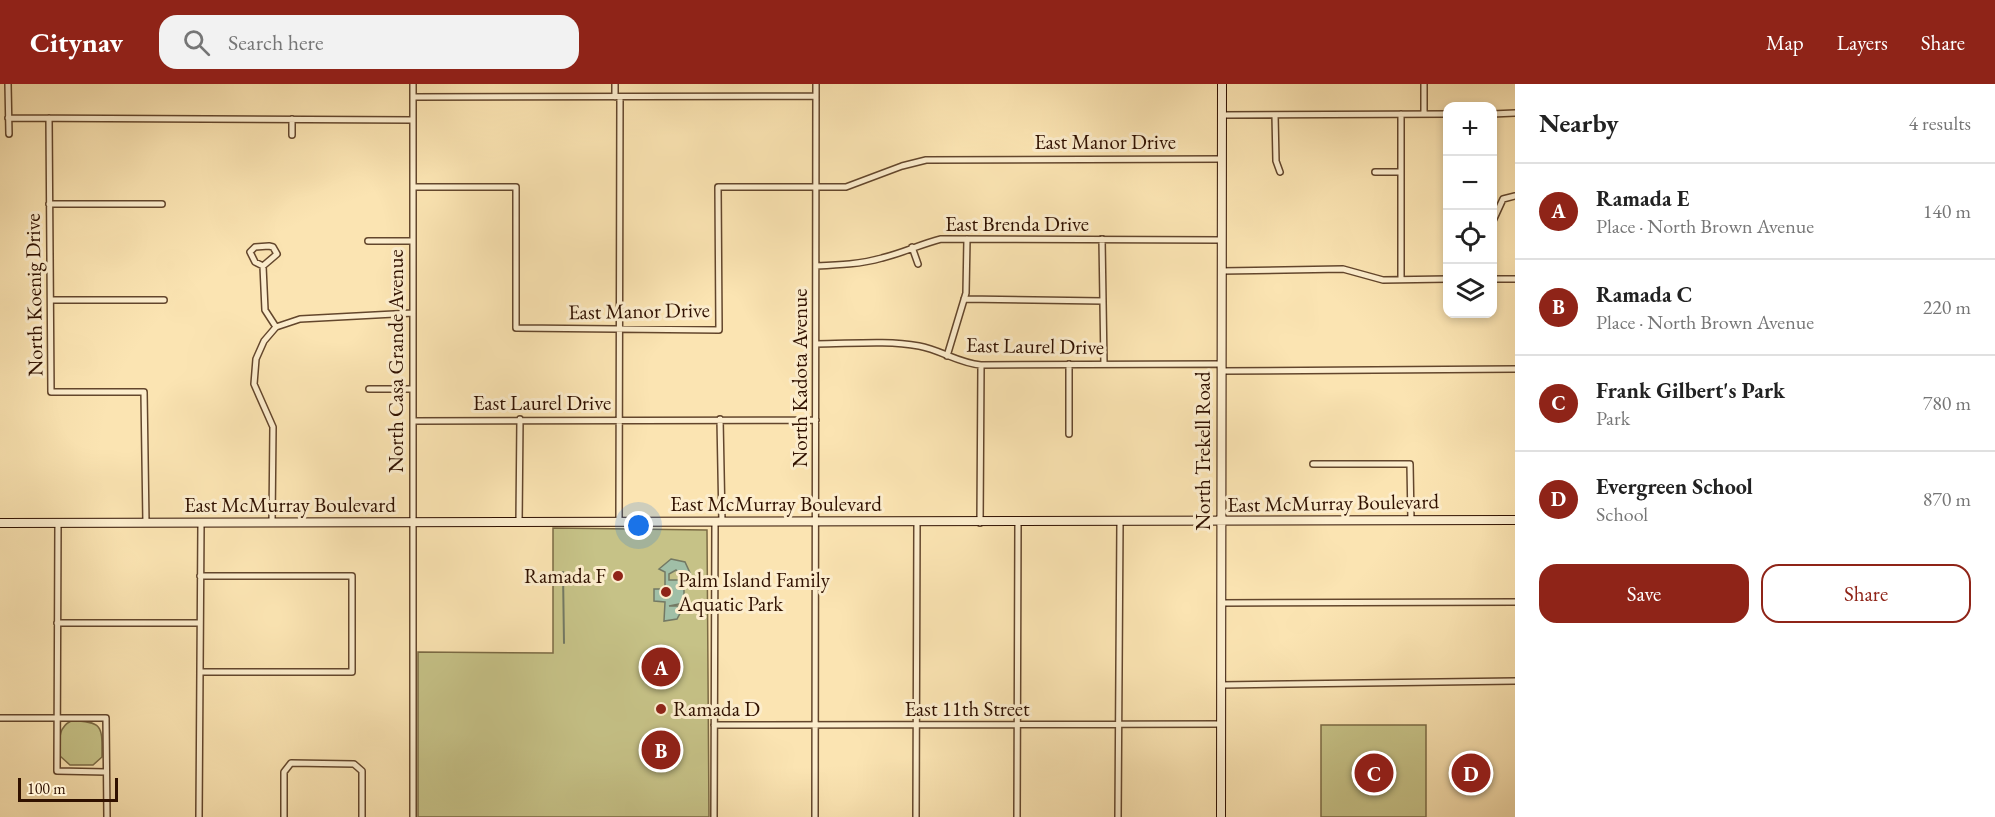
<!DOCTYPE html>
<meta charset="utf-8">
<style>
body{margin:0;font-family:"EB Garamond",serif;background:#f2f2f2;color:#222}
.controls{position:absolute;right:18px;top:18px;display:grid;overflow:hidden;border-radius:12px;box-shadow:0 3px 9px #0003}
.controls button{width:54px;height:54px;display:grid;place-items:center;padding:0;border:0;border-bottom:2px solid #e0e0e0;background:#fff;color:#222;font:30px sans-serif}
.scale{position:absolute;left:18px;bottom:15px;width:100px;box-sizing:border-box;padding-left:6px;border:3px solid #301100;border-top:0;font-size:16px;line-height:21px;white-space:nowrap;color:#301100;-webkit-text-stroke:4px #fcedcd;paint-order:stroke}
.you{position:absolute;left:639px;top:442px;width:21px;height:21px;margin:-15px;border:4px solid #fff;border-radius:50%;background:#1a73e8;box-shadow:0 0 0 9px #1a73e833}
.badge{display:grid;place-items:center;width:39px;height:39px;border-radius:50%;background:#8f2418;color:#fff;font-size:20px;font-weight:700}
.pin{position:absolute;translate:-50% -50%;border:3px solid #fff;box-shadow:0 2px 6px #0006}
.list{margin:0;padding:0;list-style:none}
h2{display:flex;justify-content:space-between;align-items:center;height:78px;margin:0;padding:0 24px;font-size:26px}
h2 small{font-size:20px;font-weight:400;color:#767676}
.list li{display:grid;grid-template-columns:39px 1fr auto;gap:18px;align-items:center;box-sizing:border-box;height:96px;padding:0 24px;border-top:2px solid #e0e0e0}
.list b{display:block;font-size:22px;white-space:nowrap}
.list p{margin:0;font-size:20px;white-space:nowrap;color:#767676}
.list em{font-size:20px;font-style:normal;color:#767676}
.actions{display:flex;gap:12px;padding:18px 24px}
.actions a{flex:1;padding:14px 0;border:2px solid #8f2418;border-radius:18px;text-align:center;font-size:21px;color:#8f2418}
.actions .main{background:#8f2418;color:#fff}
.icon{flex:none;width:33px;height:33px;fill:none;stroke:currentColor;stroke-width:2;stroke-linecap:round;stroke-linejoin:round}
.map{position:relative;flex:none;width:1515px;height:733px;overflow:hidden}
header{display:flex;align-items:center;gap:36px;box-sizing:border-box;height:84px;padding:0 30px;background:#8f2418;color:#fff}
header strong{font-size:28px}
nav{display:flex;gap:33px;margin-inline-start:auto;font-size:21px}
.search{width:420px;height:54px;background:#f2f2f2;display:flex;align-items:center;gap:15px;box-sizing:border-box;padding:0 21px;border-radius:18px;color:#767676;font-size:22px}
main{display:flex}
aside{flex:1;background:#fff}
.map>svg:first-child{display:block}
.green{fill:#c6c287;stroke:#7b6a44;stroke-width:1.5}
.water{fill:#a0bfa7;stroke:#737964;stroke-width:1.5}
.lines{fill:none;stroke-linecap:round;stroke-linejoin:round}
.stream{stroke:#737964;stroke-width:2}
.street-casing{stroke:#63462c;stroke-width:8}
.secondary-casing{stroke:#301100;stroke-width:10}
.street{stroke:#fcedcd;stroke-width:5}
.secondary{stroke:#fcedcd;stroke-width:8}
.poi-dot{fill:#8f2418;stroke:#fcedcd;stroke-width:2}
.labels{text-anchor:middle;stroke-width:6;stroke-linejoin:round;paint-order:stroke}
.street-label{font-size:21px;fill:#301100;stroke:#fcedcd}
.poi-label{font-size:21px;fill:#301100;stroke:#fcedcd;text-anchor:start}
</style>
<header>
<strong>Citynav</strong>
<div class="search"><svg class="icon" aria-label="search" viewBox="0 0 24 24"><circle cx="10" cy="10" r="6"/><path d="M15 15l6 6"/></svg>Search here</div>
<nav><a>Map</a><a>Layers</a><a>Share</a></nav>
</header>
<main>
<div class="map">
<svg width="1515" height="733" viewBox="0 0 1515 733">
<rect width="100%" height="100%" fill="#fbe4b2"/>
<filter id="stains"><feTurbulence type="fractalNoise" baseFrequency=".00333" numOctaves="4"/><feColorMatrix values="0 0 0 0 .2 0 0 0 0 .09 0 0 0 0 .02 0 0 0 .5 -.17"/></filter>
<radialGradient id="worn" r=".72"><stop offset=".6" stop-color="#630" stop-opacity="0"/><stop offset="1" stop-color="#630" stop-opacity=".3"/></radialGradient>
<path class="green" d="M553,444L707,446L709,733H418V568L553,569Z
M71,637C104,637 102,643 102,673L93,681H70L60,672C60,657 57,644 71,637Z
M1321,641H1426V733H1321Z"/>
<path class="water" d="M671,475L685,478L691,491H680L676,486L669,490V496H684V519L669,522H684L677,535L664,537L665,518L654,517V505H665V488L659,485Z"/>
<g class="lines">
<path class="stream" d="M563,488L564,559"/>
<g class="street-casing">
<path id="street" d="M8,0L9,50
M413,0V733
M615,0V13
M413,13L816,12
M1401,30V195
M1424,30V0
M1492,30L1515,29
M1222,31L1448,30
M1275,31L1276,77L1280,88
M8,34L413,36
M49,34L51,308H144L146,439
M292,51V35
M1375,88H1401
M413,103H516V244L719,246L718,103H846L902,82L926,76L1222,75
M49,120H162
M1492,139L1503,115L1515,112
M1102,155L1104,280
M368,157H413
M269,162L273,163L277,170L263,182L255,178L250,168L255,163Z
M912,163L918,180
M263,182L265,226L276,243
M816,182C839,181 861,180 882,174C903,169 921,160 941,155L1221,156
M1221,187L1343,185L1383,196L1448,195
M1492,195H1515
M964,215L1103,217
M51,216H164
M816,260C849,260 886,256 919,262C941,266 958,279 981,281L1221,280
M947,272L966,209L967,155
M1221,287L1515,285
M369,305H413
M720,335L722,438
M413,337L816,336
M1069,350V280
M1313,380H1410L1411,436
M619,438L620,13
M58,439L57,687L106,688
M272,439L273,343L254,300L256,275L264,257L276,243L300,235L413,229
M519,439L520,335
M980,439L981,281
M1221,519L1515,518
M57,539H200
M200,588H352V492H200
M1221,601L1515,597
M0,634H106L107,733
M714,641L1221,640
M199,733L201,439
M284,733V688L291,679L354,680L362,687V733
M714,733L715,438
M815,733L816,0
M916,733L917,438
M1017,733L1018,438
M1118,733L1120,438"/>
</g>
<g class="secondary-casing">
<path id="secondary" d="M0,439L1515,436
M1221,733L1222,0"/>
</g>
<use href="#street" class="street"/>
<use href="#secondary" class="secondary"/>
</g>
<g class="poi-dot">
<circle cx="618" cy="492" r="6"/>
<circle cx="666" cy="508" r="6"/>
<circle cx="661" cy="625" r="6"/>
</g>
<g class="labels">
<g class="street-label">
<text x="1105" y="65">East Manor Drive</text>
<text x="1017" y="147">East Brenda Drive</text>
<text transform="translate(34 211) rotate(-91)" y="7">North Koenig Drive</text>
<text transform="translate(639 227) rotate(-1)" y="7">East Manor Drive</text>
<text transform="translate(1035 262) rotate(1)" y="7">East Laurel Drive</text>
<text transform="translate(396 277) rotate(-90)" y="7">North Casa Grande Avenue</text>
<text transform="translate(800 294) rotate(-90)" y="7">North Kadota Avenue</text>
<text x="542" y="326">East Laurel Drive</text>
<text transform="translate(1203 367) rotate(-90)" y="7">North Trekell Road</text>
<text transform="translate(1333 419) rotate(-1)" y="7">East McMurray Boulevard</text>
<text x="776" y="427">East McMurray Boulevard</text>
<text x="290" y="428">East McMurray Boulevard</text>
<text x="967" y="632">East 11th Street</text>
</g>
<g class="poi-label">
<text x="606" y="499" text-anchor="end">Ramada F</text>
<text x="678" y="503">Palm Island Family<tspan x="678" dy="24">Aquatic Park</tspan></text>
<text x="673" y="632">Ramada D</text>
</g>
</g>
<rect width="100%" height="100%" filter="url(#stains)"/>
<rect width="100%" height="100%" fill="url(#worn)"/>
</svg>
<div class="controls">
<button>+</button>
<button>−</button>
<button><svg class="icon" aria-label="locate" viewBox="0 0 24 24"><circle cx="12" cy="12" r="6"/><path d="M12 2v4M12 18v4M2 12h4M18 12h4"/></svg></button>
<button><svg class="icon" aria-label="layers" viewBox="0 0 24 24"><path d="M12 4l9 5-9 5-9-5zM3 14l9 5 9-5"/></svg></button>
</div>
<div class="scale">100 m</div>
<div class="you"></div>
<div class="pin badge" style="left:661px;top:583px">A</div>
<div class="pin badge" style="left:661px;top:666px">B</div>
<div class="pin badge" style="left:1374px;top:689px">C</div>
<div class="pin badge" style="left:1471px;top:689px">D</div>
</div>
<aside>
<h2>Nearby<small>4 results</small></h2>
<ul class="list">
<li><span class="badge">A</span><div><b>Ramada E</b><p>Place · North Brown Avenue</p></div><em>140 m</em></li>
<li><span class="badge">B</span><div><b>Ramada C</b><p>Place · North Brown Avenue</p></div><em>220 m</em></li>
<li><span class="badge">C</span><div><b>Frank Gilbert's Park</b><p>Park</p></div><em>780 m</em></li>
<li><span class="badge">D</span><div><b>Evergreen School</b><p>School</p></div><em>870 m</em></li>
</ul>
<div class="actions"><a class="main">Save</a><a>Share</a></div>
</aside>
</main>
